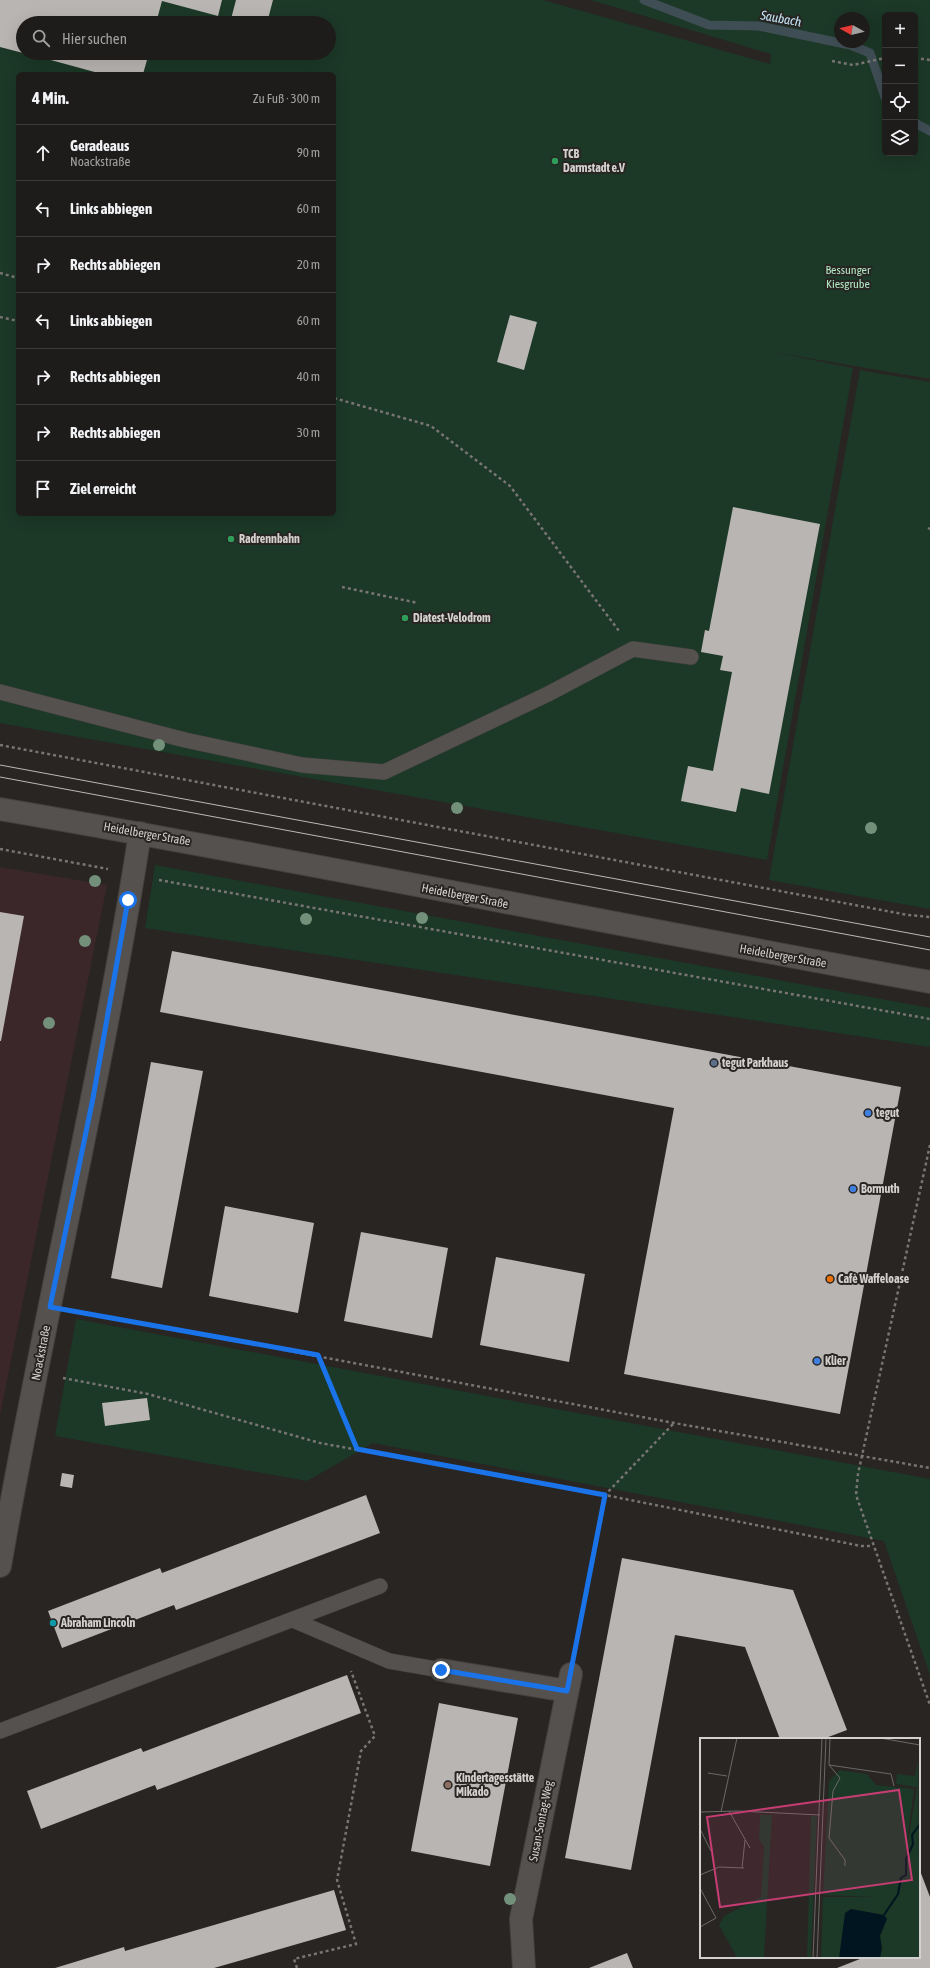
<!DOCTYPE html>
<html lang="de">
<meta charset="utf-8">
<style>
body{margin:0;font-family:"Asap Condensed",sans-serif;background:#2b2927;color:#f1f3f6}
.controls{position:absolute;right:12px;top:12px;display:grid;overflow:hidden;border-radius:6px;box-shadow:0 4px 16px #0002}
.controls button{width:36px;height:36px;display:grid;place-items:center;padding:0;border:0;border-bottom:1px solid #3c3a39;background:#1e1c1a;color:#f1f3f6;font:20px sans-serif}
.compass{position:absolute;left:834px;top:12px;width:36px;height:36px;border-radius:50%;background:#1e1c1a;box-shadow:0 4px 16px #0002;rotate:278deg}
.stop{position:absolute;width:12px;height:12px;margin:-9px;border:3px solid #1a73e8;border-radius:50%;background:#fff}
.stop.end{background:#1a73e8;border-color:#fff;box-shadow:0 1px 4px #0008}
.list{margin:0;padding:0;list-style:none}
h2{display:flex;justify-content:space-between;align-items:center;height:52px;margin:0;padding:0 16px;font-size:17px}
h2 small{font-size:13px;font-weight:400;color:#a1a1a2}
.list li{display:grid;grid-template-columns:26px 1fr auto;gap:12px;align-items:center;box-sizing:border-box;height:56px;padding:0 16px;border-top:1px solid #3c3a39}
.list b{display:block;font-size:15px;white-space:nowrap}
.list p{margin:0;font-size:13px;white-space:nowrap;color:#a1a1a2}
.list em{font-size:13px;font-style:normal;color:#a1a1a2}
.icon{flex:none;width:22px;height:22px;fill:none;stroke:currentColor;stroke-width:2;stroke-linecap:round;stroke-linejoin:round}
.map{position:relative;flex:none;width:930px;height:1968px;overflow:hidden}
.search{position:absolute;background:#1e1c1a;box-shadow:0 4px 16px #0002;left:16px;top:16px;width:320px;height:44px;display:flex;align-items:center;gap:10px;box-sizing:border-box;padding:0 14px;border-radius:22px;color:#a1a1a2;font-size:15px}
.panel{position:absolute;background:#1e1c1a;box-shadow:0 4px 16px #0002;left:16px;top:72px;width:320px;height:444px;border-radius:6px}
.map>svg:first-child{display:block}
.industrial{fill:#3b272a}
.green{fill:#1c3827;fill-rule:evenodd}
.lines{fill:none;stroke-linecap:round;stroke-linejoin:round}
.stream{stroke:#3f4d54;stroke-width:9}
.building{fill:#b9b5b2}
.service-casing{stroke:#43413f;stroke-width:16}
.minor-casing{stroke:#43413f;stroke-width:24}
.tertiary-casing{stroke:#43413f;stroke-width:24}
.path{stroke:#787573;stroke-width:2.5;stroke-dasharray:3 3;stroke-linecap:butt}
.service{stroke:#54514e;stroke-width:15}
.minor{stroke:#54514e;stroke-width:22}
.tertiary{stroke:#54514e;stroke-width:22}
.tram{stroke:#bbb9b7;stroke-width:1}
.tree{fill:#73907b}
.route{stroke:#1a73e8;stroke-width:5}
.leisure-dot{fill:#2e9e5b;stroke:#282523;stroke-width:1.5}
.service-dot{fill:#5c6f8a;stroke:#282523;stroke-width:1.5}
.shop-dot{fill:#3f7fe0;stroke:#282523;stroke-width:1.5}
.food-dot{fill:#e8710a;stroke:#282523;stroke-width:1.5}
.culture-dot{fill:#0f9aa8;stroke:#282523;stroke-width:1.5}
.education-dot{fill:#8d6e63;stroke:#282523;stroke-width:1.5}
.labels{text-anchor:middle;stroke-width:4;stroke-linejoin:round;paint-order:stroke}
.poi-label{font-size:12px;font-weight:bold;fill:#d3d1cf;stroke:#282523;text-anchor:start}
.park-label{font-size:12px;fill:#b0e8c3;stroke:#282523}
.street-label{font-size:12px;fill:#d3d1cf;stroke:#282523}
.water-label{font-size:13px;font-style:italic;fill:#c5e9fd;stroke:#282523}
.inset-river{fill:none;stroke:#00151f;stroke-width:2}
.inset-road{fill:none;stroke:#6c6a68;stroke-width:1}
.view{fill:#c53d72;fill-opacity:0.15;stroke:#c53d72;stroke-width:2}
.inset-edge{fill:none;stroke:#d3d1cf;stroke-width:2}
</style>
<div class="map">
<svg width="930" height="1968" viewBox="0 0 930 1968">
<rect width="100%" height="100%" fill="#282523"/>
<path class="industrial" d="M0,867L107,885L0,1415Z"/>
<path class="green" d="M0,0H543L770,64L771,54L591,0H930V379L773,352L853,368L767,860L0,723ZM885,15H915V153H885ZM840,18H864V42H840ZM23,23H329V53H23ZM18,74H334V514H18Z
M860,370L930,382V909L769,880Z
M155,865L930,1008V1047L145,928Z
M76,1319L930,1479V1675L884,1541L373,1443L307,1481L55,1436Z"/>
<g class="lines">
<path class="stream" d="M644,0L709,25L759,26L850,45L870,53L885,97
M915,123L930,131"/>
</g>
<path class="building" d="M0,0H222L218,16L162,1L156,23H23V53L0,47Z
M236,0H273L267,23H247L231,19Z
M25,53H149L143,74H102Z
M510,315L537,322L524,370L497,362Z
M733,507L820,524L769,794L741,788L736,812L681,801L688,766L713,771L732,672L720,670L723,656L701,652L705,630L709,631Z
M0,912L24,916L1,1041H0Z
M172,951L901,1087L840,1414L624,1374L674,1108L160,1012Z
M151,1062L203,1071L162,1288L111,1278Z
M225,1206L314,1223L298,1313L209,1296Z
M361,1232L448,1248L432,1338L344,1321Z
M496,1257L585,1274L569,1362L480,1345Z
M147,1398L150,1420L105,1426L102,1403Z
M62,1473L74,1475L72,1488L60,1486Z
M366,1495L380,1533L176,1610L174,1605L62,1648L48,1611L160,1568L162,1573Z
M622,1558L793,1590L847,1730L823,1739H780L745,1647L675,1635L631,1870L565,1858Z
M347,1675L361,1713L157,1790L155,1785L41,1829L27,1791L141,1748L143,1752Z
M439,1703L518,1718L490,1866L411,1851Z
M919,1868L930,1897V1968H837L865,1957H919Z
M334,1890L346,1930L214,1968H55L124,1947L125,1951Z
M627,1953L633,1968H589Z"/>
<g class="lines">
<g class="service-casing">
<path id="service" d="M0,692L185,740L302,765L384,772L548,694L633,649L691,657
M293,1620L389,1661L441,1670
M0,1731L380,1586"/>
</g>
<g class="minor-casing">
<path id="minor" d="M0,1566C42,1321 102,1079 140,833
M441,1670L567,1691
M524,1968L521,1919L571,1674"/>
</g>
<g class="tertiary-casing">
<path id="tertiary" d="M0,809C311,862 620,926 930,982"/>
</g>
<path class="path" d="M915,58L930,60
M832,61L853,65L885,58
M0,273L18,278
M0,317L18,321
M334,398L431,426L510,486L619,631
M928,528L930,529
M342,587L418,603
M0,745L908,915L930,917
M0,849L108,869
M159,880L930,1019
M930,1145L858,1474L856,1495L930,1705
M76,1311L674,1423L930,1468
M318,1355L357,1449
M63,1378L148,1394L320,1443L605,1495L861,1546H873
M575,1649L605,1495L674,1423
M297,1968L294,1959L356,1944L337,1880L361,1751L375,1736L351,1671"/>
<use href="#service" class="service"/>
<use href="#minor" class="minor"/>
<use href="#tertiary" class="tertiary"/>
<path class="tram" d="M0,765L930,937
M0,777L930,950"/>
</g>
<g class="tree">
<circle cx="159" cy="745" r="6"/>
<circle cx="457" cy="808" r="6"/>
<circle cx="871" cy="828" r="6"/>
<circle cx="95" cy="881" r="6"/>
<circle cx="422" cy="918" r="6"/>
<circle cx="306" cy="919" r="6"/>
<circle cx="85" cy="941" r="6"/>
<circle cx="49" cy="1023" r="6"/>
<circle cx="510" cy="1899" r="6"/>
</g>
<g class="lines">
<path class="route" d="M128,900L93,1098L50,1307L318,1355L357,1449L605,1495L567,1691L441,1670"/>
</g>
<g class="leisure-dot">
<circle cx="555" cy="161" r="4"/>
<circle cx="231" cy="539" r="4"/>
<circle cx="405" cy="618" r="4"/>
</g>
<circle class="service-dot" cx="714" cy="1063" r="4"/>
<g class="shop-dot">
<circle cx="868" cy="1113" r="4"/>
<circle cx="853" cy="1189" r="4"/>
<circle cx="817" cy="1361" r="4"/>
</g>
<circle class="food-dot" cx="830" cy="1279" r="4"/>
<circle class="culture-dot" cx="53" cy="1623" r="4"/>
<circle class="education-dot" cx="448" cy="1785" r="4"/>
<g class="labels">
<g class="poi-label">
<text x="563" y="158">TCB<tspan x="563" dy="14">Darmstadt e.V</tspan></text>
<text x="239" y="543">Radrennbahn</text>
<text x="413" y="622">Diatest-Velodrom</text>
<text x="722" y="1067">tegut Parkhaus</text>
<text x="876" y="1117">tegut</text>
<text x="861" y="1193">Bormuth</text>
<text x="838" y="1283">Cafè Waffeloase</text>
<text x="825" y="1365">Klier</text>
<text x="61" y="1627">Abraham Lincoln</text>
<text x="456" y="1782">Kindertagesstätte<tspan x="456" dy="14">Mikado</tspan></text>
</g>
<g class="park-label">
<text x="848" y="274">Bessunger<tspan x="848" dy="14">Kiesgrube</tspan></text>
</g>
<g class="street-label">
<text transform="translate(147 834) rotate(10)" y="4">Heidelberger Straße</text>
<text transform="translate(465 896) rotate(11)" y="4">Heidelberger Straße</text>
<text transform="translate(783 956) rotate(10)" y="4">Heidelberger Straße</text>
<text transform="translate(41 1353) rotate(-79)" y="4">Noackstraße</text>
<text transform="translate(541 1821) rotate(-79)" y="4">Susan-Sontag-Weg</text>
</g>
<g class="water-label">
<text transform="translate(781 18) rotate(10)" y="5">Saubach</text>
</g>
</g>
<g transform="translate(700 1738)">
<rect width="220" height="220" fill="#282523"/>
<path d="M218,23L220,220H121L123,159H175L123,157L129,43L140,32L167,36L176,47L214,51L204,127L217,49L196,46L197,36L215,38ZM60,77H72L64,220H37L19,187L24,178L61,159L64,108L59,102ZM111,78H117L111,220H107Z" fill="#1c3827"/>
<path d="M151,171L184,177L187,181L180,198L182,210L180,220H139L145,175Z" fill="#00151f"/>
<path class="inset-river" d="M184,177L198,156L201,140L206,137V121L213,106L212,97L220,86"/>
<path class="inset-road" d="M180,0L220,7M129,27L140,40L133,53L129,100L145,122V128M129,27L191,36L194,48M129,27L130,0M8,35L27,38M29,73L50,110M0,74L38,73L120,77M21,74L37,0M0,91L11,113M42,130L45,102M0,137L19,129L44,130M0,150L16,180L0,189M113,220L122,0M117,220L126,0"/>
<path class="view" d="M199,52L212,142L20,169L7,79Z"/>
<rect width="220" height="220" class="inset-edge"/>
</g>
</svg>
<div class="controls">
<button>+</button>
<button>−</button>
<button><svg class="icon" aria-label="locate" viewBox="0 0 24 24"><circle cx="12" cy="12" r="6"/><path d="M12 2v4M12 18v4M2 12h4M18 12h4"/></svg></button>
<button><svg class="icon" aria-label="layers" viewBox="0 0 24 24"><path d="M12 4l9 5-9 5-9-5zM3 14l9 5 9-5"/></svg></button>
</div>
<svg class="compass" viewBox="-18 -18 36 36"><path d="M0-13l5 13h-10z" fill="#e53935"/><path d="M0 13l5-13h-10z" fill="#a1a1a2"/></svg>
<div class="stop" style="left:128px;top:900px"></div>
<div class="stop end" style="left:441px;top:1670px"></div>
<div class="search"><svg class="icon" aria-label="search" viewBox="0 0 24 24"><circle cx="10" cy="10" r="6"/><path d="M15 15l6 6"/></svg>Hier suchen</div>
<section class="panel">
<h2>4 Min.<small>Zu Fuß · 300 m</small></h2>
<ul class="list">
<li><svg class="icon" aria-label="ahead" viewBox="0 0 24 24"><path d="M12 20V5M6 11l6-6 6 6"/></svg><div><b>Geradeaus</b><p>Noackstraße</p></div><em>90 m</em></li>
<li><svg class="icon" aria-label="left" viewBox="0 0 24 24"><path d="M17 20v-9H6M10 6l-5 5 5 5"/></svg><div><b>Links abbiegen</b></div><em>60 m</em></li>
<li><svg class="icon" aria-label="right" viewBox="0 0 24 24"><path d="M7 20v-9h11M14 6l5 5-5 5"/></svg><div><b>Rechts abbiegen</b></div><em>20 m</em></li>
<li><svg class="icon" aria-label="left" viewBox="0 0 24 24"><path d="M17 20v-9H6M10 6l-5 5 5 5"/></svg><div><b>Links abbiegen</b></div><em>60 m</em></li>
<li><svg class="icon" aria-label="right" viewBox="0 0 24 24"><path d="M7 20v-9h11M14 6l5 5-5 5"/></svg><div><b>Rechts abbiegen</b></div><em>40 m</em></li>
<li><svg class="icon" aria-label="right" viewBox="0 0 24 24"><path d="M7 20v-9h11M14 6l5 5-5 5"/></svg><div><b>Rechts abbiegen</b></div><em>30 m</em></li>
<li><svg class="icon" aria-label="arrive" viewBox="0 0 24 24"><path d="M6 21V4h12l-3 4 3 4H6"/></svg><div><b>Ziel erreicht</b></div></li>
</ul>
</section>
</div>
